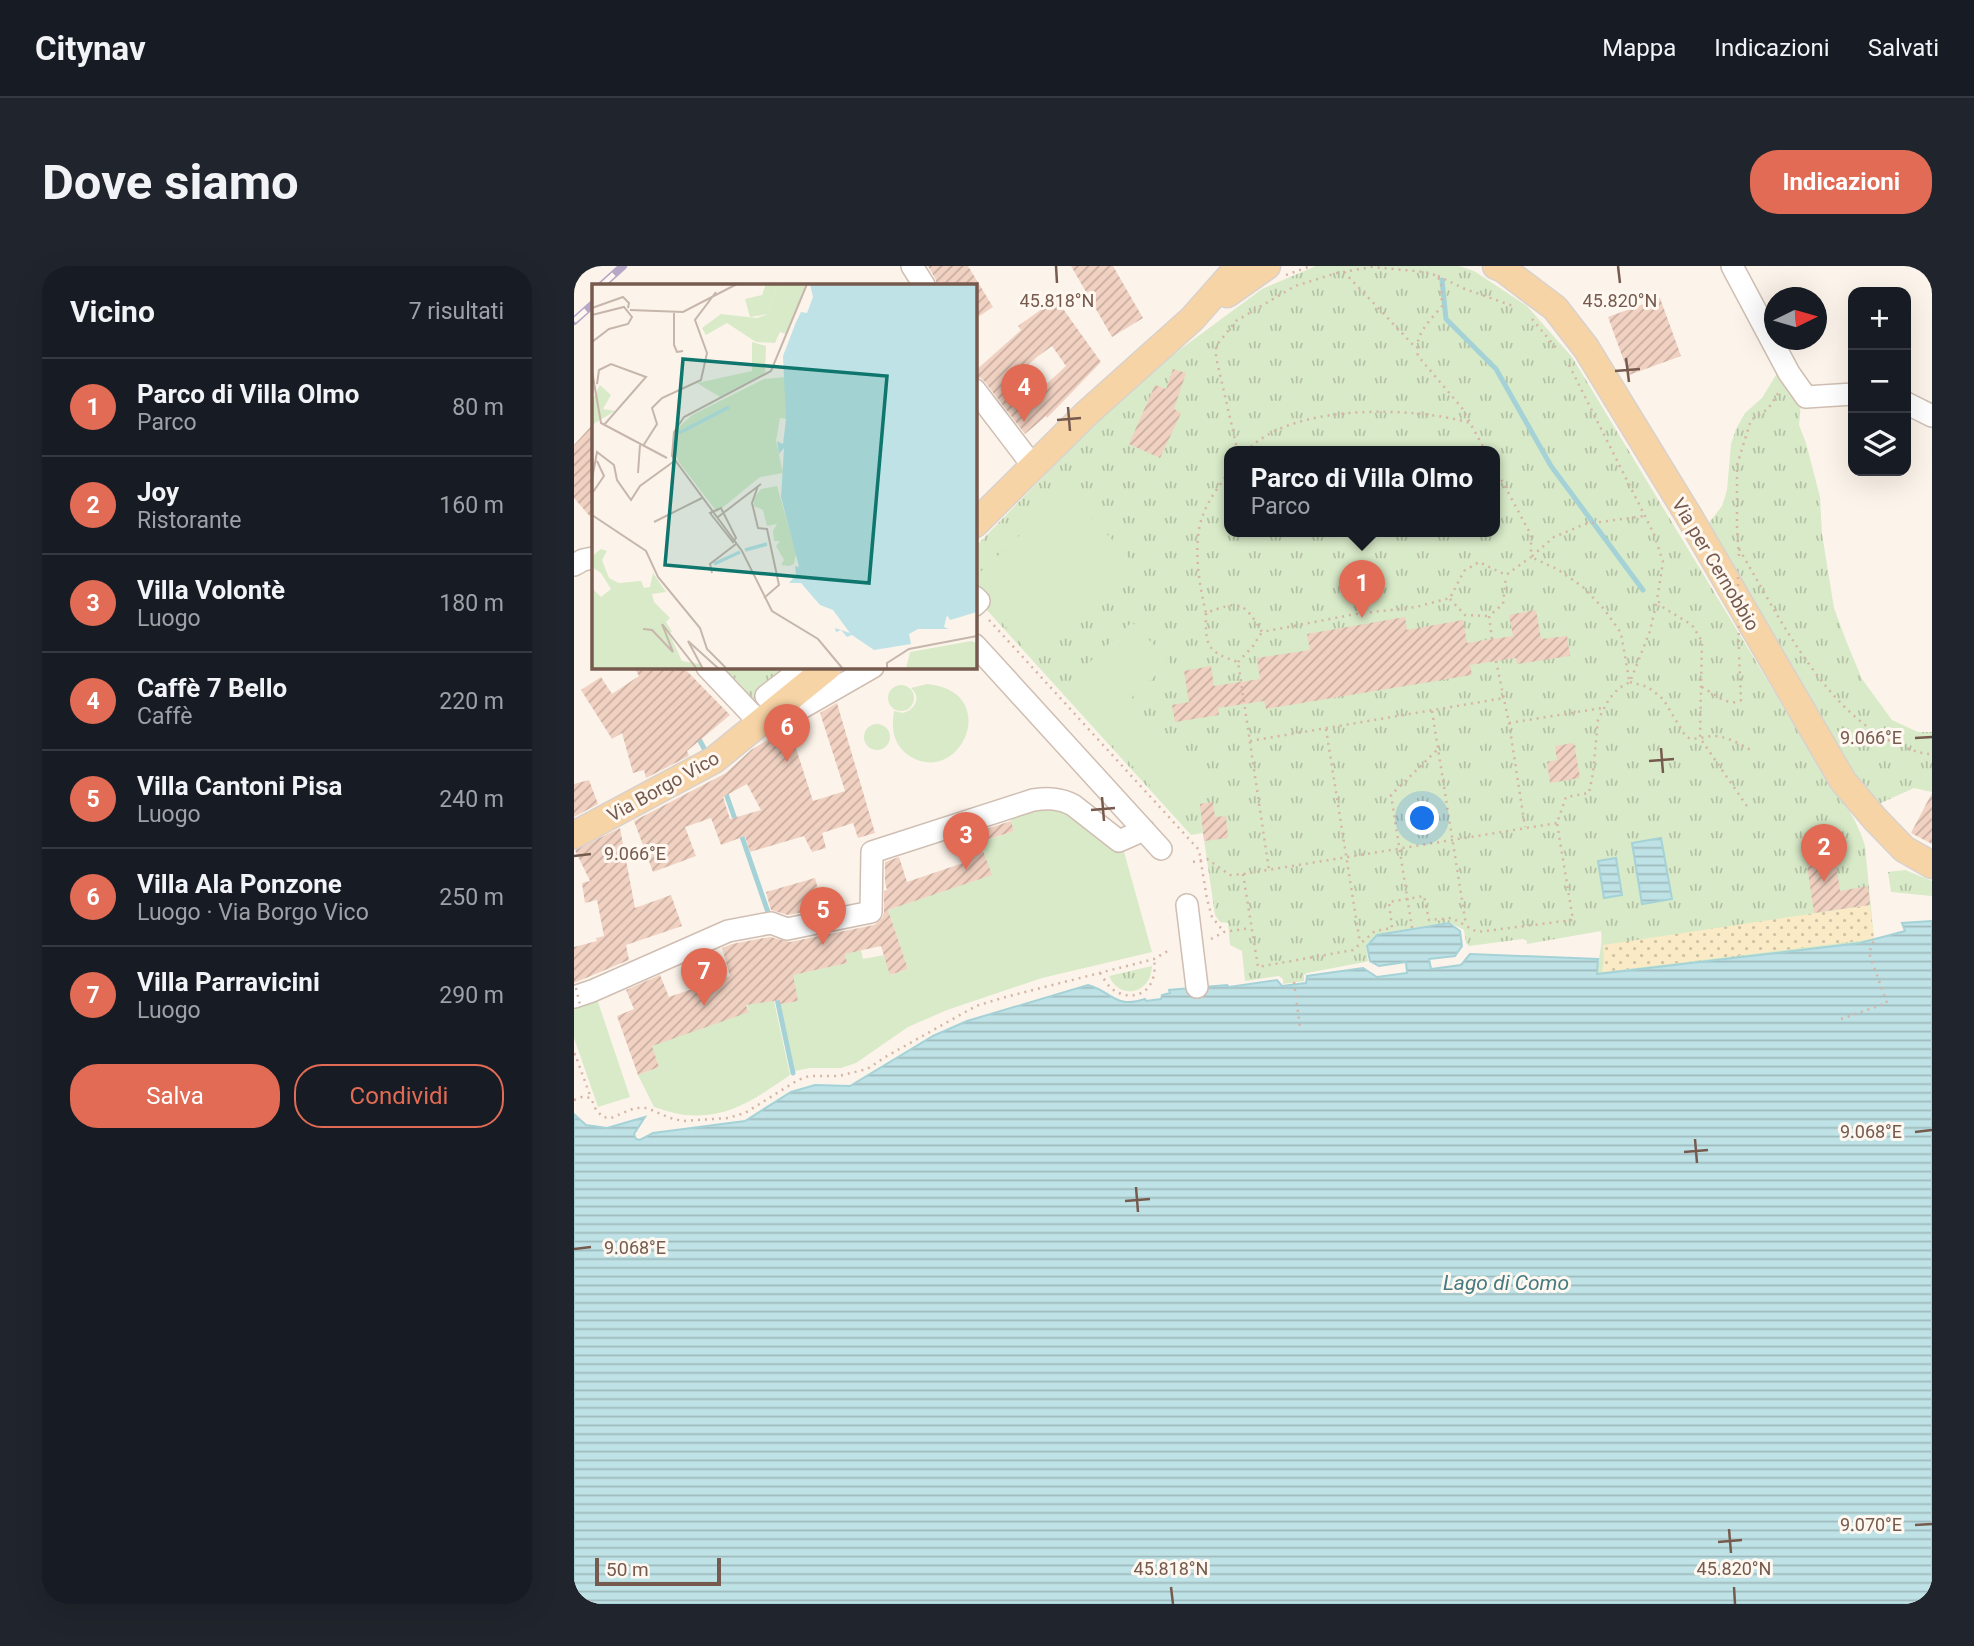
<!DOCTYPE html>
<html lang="it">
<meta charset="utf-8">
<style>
body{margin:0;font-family:Roboto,sans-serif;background:#20242c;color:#f1f3f6}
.controls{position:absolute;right:21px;top:21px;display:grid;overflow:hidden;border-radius:14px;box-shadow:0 7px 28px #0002}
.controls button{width:63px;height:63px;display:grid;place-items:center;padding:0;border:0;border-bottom:2px solid #363941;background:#171b24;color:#f1f3f6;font:35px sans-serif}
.compass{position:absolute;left:1190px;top:21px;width:63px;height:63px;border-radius:50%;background:#171b24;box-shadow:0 7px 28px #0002;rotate:85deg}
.scale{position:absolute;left:21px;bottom:18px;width:126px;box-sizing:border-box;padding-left:7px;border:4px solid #765a4e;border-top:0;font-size:19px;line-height:24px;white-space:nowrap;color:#765a4e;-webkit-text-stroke:5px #fef8f1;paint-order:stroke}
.you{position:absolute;left:849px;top:553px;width:24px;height:24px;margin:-18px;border:5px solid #fff;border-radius:50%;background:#1a73e8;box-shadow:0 0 0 10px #1a73e833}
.badge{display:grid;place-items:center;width:46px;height:46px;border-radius:50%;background:#e16b54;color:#fff;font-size:23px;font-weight:700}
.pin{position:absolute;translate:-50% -58px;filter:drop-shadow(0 2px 4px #0008)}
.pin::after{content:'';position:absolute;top:37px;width:24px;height:21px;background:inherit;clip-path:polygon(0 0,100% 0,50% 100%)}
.popup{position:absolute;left:650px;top:180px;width:276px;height:91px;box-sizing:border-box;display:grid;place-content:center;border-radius:14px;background:#171b24;filter:drop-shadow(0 2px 5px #0005);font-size:23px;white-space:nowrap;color:#9ea1a6}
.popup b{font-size:26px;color:#f1f3f6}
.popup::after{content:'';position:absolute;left:50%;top:100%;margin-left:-14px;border:14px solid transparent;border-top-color:#171b24}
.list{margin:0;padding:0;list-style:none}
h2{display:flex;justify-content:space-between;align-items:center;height:91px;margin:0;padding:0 28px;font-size:30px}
h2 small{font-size:23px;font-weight:400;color:#9ea1a6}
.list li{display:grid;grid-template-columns:46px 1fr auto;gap:21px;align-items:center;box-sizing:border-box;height:98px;padding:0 28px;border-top:2px solid #363941}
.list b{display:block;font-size:26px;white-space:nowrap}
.list p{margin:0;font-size:23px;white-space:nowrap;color:#9ea1a6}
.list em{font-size:23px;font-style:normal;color:#9ea1a6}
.actions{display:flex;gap:14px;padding:21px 28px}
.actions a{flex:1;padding:16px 0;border:2px solid #e16b54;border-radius:28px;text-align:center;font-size:24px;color:#e16b54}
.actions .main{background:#e16b54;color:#fff}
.icon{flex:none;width:38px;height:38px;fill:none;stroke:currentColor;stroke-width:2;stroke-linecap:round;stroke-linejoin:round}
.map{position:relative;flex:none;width:1358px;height:1338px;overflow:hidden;border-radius:28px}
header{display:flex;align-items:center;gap:42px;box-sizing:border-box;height:98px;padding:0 35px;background:#171b24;border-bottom:2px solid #363941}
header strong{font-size:33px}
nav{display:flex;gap:38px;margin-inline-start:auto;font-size:24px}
.intro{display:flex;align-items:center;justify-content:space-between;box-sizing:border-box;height:168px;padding:0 42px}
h1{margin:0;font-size:49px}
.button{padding:18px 32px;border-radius:28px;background:#e16b54;color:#fff;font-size:24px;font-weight:700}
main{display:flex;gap:42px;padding:0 42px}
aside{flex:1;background:#171b24;border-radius:28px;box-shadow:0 7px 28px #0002}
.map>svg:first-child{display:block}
.grass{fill:url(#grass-tufts);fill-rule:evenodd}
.sand{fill:url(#sand-dots)}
.garden{fill:#d8eac8}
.water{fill:url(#water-rules);stroke:#a5d2d7;stroke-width:2}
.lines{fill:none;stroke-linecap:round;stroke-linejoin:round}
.stream{stroke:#a5d2d7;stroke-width:5}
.building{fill:url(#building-hatch);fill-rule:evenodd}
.minor-casing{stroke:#d0beb2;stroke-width:24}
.major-casing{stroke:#d9d1cd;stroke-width:29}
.path{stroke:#d6b5a5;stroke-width:2.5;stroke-dasharray:2 5;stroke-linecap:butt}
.minor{stroke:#fff;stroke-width:21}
.major{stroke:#f7d4a6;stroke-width:26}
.rail-casing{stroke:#b6a7c7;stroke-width:8}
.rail{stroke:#fef8f1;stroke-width:5;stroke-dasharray:16;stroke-linecap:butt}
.path-bridge{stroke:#d6b5a5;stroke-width:2.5;stroke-dasharray:2 5;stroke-linecap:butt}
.ticks{fill:none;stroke:#765a4e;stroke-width:2.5}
.labels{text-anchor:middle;stroke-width:6;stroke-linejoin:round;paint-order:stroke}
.street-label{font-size:19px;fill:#765a4e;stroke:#fef8f1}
.water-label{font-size:21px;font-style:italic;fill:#447b82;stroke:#fef8f1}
.inset-river{fill:none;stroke:#bee2e6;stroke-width:3.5}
.inset-road{fill:none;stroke:#c6b6ac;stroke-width:2}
.view{fill:#0f766e;fill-opacity:0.15;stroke:#0f766e;stroke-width:3.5}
.inset-edge{fill:none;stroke:#765a4e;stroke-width:3.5}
.ticks-label{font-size:18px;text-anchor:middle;fill:#765a4e;stroke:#fef8f1;stroke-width:6;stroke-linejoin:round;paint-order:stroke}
</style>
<header>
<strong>Citynav</strong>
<nav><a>Mappa</a><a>Indicazioni</a><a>Salvati</a></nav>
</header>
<div class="intro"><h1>Dove siamo</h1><a class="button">Indicazioni</a></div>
<main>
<aside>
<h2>Vicino<small>7 risultati</small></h2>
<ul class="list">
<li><span class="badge">1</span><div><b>Parco di Villa Olmo</b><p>Parco</p></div><em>80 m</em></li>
<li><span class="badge">2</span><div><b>Joy</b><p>Ristorante</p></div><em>160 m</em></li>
<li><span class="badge">3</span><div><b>Villa Volontè</b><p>Luogo</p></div><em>180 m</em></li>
<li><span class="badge">4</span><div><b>Caffè 7 Bello</b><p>Caffè</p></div><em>220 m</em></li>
<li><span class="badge">5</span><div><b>Villa Cantoni Pisa</b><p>Luogo</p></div><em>240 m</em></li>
<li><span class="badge">6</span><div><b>Villa Ala Ponzone</b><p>Luogo · Via Borgo Vico</p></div><em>250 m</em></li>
<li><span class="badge">7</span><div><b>Villa Parravicini</b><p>Luogo</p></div><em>290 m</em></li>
</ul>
<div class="actions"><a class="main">Salva</a><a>Condividi</a></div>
</aside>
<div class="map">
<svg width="1358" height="1338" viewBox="0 0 1358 1338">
<defs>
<pattern id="grass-tufts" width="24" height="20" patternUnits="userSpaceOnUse" patternTransform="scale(1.75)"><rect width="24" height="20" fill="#d8eac8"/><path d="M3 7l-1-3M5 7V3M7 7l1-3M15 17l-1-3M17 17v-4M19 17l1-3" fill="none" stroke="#b4c1a5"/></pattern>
<pattern id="sand-dots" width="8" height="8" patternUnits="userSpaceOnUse" patternTransform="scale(1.75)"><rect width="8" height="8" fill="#faebc6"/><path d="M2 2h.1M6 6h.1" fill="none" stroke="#cfc1a3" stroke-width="1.8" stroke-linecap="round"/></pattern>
<pattern id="water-rules" width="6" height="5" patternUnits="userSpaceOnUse" patternTransform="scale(1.75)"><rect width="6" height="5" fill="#bee2e6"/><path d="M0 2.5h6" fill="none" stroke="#9fbabd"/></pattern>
<pattern id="building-hatch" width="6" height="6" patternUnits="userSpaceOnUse" patternTransform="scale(1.75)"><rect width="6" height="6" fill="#f1d2c2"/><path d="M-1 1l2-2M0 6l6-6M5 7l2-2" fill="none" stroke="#c8ada0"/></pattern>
</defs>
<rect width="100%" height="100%" fill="#fcf4ea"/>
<path class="grass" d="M742,0H885L900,5L953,40L998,91L1253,513C1269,534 1284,555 1291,580L1300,673L1286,677L1023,708C1024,691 1029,681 1027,665L953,678V675L949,673L895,680L892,677L890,664L875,656L803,668L792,680L794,695L791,696L733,707L730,709V715L709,718V713L705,710L671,715L668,685L656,679L654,657L646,656L641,649L629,567L617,569L401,331V281L509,170L585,99L688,23ZM655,186H921V266H655Z
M1205,104L1227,136L1225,159L1232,177L1246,231L1248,268L1260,342L1273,377L1288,413L1318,454L1344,466H1358V526L1340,522L1298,541L1134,258L1148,240L1153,224L1157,178L1162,163L1171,147L1188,132Z
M147,401H214L179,434Z
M1331,604L1358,615V630L1317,626L1314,606Z
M578,700C577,729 545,734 535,710Z"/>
<path class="sand" d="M1296,639L1300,673L1028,706L1030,693L1029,679Z"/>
<path class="garden" d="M493,225L557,294L456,387L401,327V311Z
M558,356L596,396L525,462L488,422Z
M353,418C430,425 386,524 334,489C319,478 317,462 320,445L329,447C341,444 348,431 337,422Z
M314 432a13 13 0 1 1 26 0a13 13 0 1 1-26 0Z
M563,442L629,516L598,544L532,470Z
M290 471a13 13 0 1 1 26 0a13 13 0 1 1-26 0Z
M461,540L497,543L550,586L578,686L468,712L373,744L334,761L282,797L267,802H236L221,805L206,738L223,735L217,700L228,707L272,697L271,688L287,684L289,693L310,689L317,709L334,703L314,644L417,609L407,576L440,565L435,548Z
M169,728L200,735L216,809C182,832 155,853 112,849C101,848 90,844 80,841L64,809L85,801L70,757L175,745Z
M23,733L56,831L24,841L0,772V741Z"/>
<path class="water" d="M1087,572L1098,633L1068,638L1058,577Z
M1042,592L1048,629L1030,632L1024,595Z
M1358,655V1338H0V848L12,859L33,862L71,851L60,868L62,873L66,874L79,867L171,855L217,826L241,819L276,820L359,770L393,755L514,719C539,726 541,743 571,733L572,735L587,733L588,729L596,727L595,724L653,719L655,721L703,714L708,720L732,717L733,710L789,702L803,711L833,707L832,696L805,700L796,695L793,680L803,669L875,657L886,665L888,680L881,690L855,693L857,703L887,699L896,688L1024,693L1023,708L1286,677L1331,665L1328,657Z"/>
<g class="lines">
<path class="stream" d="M868,14L872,53L922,103L977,200L1069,324
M124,471L134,490
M150,522L162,556
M166,565L196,652
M202,728L219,807"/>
</g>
<path class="building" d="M354,0H394L419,41L401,53V19H363L361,12Z
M497,0H539L569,52L538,71Z
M1086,32L1107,90L1055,109L1034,51Z
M482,33L527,96L473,152L472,150L451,168L411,116L407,112L401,111V105L447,64L444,60ZM478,80L492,100L454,135L436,115L463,91Z
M599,103L612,107L600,143L607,147L586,192L555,178L581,119L592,123Z
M19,158V254L0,232V179Z
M962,344L967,373L993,370L996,390L943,398L942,392L922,395L896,399L898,409L692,443L690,435L670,438L644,442L645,449L601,456L598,439L615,436L610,405L637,400L640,420L686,413L683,392L736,384L733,368L831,351L833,364L889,354L893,377L939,370L935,349Z
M60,401H109L156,449L113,485L115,490L72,512L70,504L59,507L48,467L38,473L7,424L27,411L38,428L65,410Z
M263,437L301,567L284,572L279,557L248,567L252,582L238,586L230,570L176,586L171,570L147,579L137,552L111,561L122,590L79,606L60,555L152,507L177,484L215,461L239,535L271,525L246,447ZM173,518L187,544L156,553L149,531Z
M1000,477L1006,512L976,517L973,496L983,494L981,480Z
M15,514L24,538L0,551V518Z
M1358,527V578L1337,567Z
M639,536L641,551L652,550L654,572L630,575L626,538Z
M437,555L440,565L406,576L418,609L314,644L334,703L316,709L307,680L271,688L273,697L219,709L224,735L206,738V734L172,739L175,746L78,780L85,801L64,809L43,750L60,743L52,724L86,709L95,731L156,710L148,682L158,678L196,671L216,676L300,659L308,652L310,647V625L313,624L311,616V596L325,591L333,616L392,596L384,572Z
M46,562L61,642L97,629L108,660L52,679L55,694L0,717V681L23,675L22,672L30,670L23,634L11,637L8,617L16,615L1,584Z
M1260,582L1266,625L1294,620L1296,639L1240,647L1231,586Z
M241,612L249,642L214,649L197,644L192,626Z"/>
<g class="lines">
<g class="minor-casing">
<path id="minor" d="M338,0L350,19
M1158,0L1215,107L1232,131L1279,128
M401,124L459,200
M1332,137L1358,150
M0,299L9,294L19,292
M401,331L405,335L401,339
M401,379L587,583
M133,401L186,457
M230,401L192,430L217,448L299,401
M613,639L623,721
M0,731L18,725L154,665L197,657L213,663L297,646L298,586L459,534C474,532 486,532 499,539L545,575L570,564"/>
</g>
<g class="major-casing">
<path id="major" d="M922,0L929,3L981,42L1012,82L1116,252L1269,515L1301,553L1330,583L1358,599
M653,28L693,0
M401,258L513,147L618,53L665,0
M0,569L140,494L254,401"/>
</g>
<path class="path" d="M770,6L842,82
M712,9L737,0
M864,10L891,23L942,41
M958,53L983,83
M995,99L1080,268L1089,296L1083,334L1090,342L1118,359L1128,375L1126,472L1175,543
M662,186V178L642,91V80L662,55L721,20L763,7L798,1L851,6L864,10L867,19L868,40C856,55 839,69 844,90L888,142L912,186
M672,186C715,137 839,140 896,157
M655,206C646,219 634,234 629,249C618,277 625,318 632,347C665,335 669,334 688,366L782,348L842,341L876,332L890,305L905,296L932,309L957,291V269L921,202
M1165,283C1205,350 1254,454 1332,482C1341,485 1348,488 1358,488
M1165,290L1163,264V199L1177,154L1194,143L1205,126
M876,333L891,349L915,350
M632,347C631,380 633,386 664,396L695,604
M415,354L625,584L633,633L638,651L650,666
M918,373L915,350L929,338L932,310
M922,395L935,457L951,561
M664,396L679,380L688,366
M1055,413L1047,367L1030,343L1009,321L983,303L957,291L980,271L1011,258L1071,250
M1056,416L1074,421L1089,433L1112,471C1122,475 1130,470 1141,470C1155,471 1167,479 1179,485
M1128,421C1139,427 1155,442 1167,434L1165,388
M858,445L892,659
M935,457L1028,442
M752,463L786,677
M676,475L930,432
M619,596L633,593L656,609L669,608L983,557
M669,608L684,701L779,684L801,665L818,662L815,636L850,630L855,654L878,652L903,666L999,654L983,557L992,531L1015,527L1019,507L1024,454L1035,433L1045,422L1056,416L1076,365L1083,334
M838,662L817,529L863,484
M637,673L650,666L677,662
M526,707C529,711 532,717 536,721C548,733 571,733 578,715C581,708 581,700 580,693
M720,716L726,761
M1267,753L1313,737L1295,687L1300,674
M0,789L1,788L17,832
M0,834L8,831L17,832L22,844L29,851L37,852L61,842H73L96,852L109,855L154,852L171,847L224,814L235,810H265L293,803L313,790L402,740L428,732L580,693L592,686L598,685"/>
<use href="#minor" class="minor"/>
<use href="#major" class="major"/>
<g class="rail-casing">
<path id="rail" d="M28,19L49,0
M0,55L19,38"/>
</g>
<use href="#rail" class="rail"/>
<path class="path-bridge" d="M1164,311L1165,388
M2,722L6,739"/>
</g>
<path class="ticks" d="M482,0L483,17M1044,0L1046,17M1052,92L1055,116M1041,105L1066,103M494,141L496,165M483,154L507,152M1341,472L1358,471M1087,482L1089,507M1075,495L1100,493M528,531L530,555M517,544L541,542M0,590L17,588M1341,866L1358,864M1121,873L1123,897M1110,886L1134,884M562,921L564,946M551,935L576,933M0,983L17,981M1341,1259L1358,1258M1155,1263L1157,1287M1144,1276L1168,1274M597,1321L599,1338M1160,1321L1161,1338"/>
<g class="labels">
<g class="street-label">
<text transform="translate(1142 298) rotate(59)" y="7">Via per Cernobbio</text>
<text transform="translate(89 520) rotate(-29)" y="7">Via Borgo Vico</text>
</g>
<g class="water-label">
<text x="932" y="1024">Lago di Como</text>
</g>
</g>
<g transform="translate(18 18)">
<rect width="385" height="385" fill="#fcf4ea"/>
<path d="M186,0H214L194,50L188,48L183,59L164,58L135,39L114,51L110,44L129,30L165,34L176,30ZM160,58L174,62L173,91L128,113L105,99L160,87ZM193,93L194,135L188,134L184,157L191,189L168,193L125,228L86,177L82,160L86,144L100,131L172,95Z" fill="#d8eac8"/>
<path d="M174,0H186L176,30L158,33L153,15L170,11ZM8,101L19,111L11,125L23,127L0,141V117ZM9,265L15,267L10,276L17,294L27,299L49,297L52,304L58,303L61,289L74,308L60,310L62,318L78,334L74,338L80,348L77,349L90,377L108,380L110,385H0V304L9,313L19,305L9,289L0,283V272Z" fill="#d8eac8"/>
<path d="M125,200L138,217L127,226L114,209ZM185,202L204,269L202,280L197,282L189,281L192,276L184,262L188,257H182L181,247L185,240L175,242L171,226L162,222V214L169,205ZM379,357L385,359V385H314L318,368Z" fill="#d8eac8"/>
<path d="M218,0H385V328L358,336L355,331L352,343L357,345H326L317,350L319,360L282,366L260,351L255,353L249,346L244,348L243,344L258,349L241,326L228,321L209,299H197L204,291L203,282L207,283L189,213L192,164L187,170L185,157L191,160L194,135L191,72L204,38L209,28L215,29L221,13Z" fill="#bee2e6"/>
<path class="inset-river" d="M87,149L137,123M153,266L175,260M122,280L148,268"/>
<path class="inset-road" d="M215,0L179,87L92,133L82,148L80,172L150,267L180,327L226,355L251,385M0,24L31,13L37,19L36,24M38,26L91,28L145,0M82,29V61L85,68L91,67M0,31L32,23L40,33L36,40L17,45L0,58M0,87L9,139L75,174M5,100L7,86L19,80L54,93L12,141M51,162L65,140L60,124L70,114L109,96L115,69L103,36L124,8M46,189L48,161M0,195L5,168L22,181L25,196L39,216L48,202L81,178M166,202L160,219L166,244L175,245L187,301L172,314M1,208L12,192L5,177M129,224L144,254L141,258L118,229ZM0,231L54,267L66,293L108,344L115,365L134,384M126,233L169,200M62,238L110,214M120,289L118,280L144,260M51,345L60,346L81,368L70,340L105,385M111,385L96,357L127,385M295,385V379L317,365L385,352"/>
<path class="view" d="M91,75L295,92L277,299L73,281Z"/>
<rect width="385" height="385" class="inset-edge"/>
</g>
<g class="ticks-label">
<text x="483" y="41">45.818°N</text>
<text x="1046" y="41">45.820°N</text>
<text x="1297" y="478">9.066°E</text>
<text x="61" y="594">9.066°E</text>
<text x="1297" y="872">9.068°E</text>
<text x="61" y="988">9.068°E</text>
<text x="1297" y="1265">9.070°E</text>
<text x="597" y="1309">45.818°N</text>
<text x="1160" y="1309">45.820°N</text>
</g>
</svg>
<div class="controls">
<button>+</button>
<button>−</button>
<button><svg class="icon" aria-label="layers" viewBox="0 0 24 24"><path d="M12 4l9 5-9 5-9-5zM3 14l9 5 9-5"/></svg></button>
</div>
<svg class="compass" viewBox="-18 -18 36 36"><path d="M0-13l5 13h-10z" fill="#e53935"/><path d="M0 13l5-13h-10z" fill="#9ea1a6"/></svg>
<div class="scale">50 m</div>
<div class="you"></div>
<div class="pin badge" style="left:788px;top:352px">1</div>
<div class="popup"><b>Parco di Villa Olmo</b>Parco</div>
<div class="pin badge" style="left:1250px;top:616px">2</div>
<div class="pin badge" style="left:392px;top:604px">3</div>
<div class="pin badge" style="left:450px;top:156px">4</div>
<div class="pin badge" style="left:249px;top:679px">5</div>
<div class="pin badge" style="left:213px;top:496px">6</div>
<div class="pin badge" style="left:130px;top:740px">7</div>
</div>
</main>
